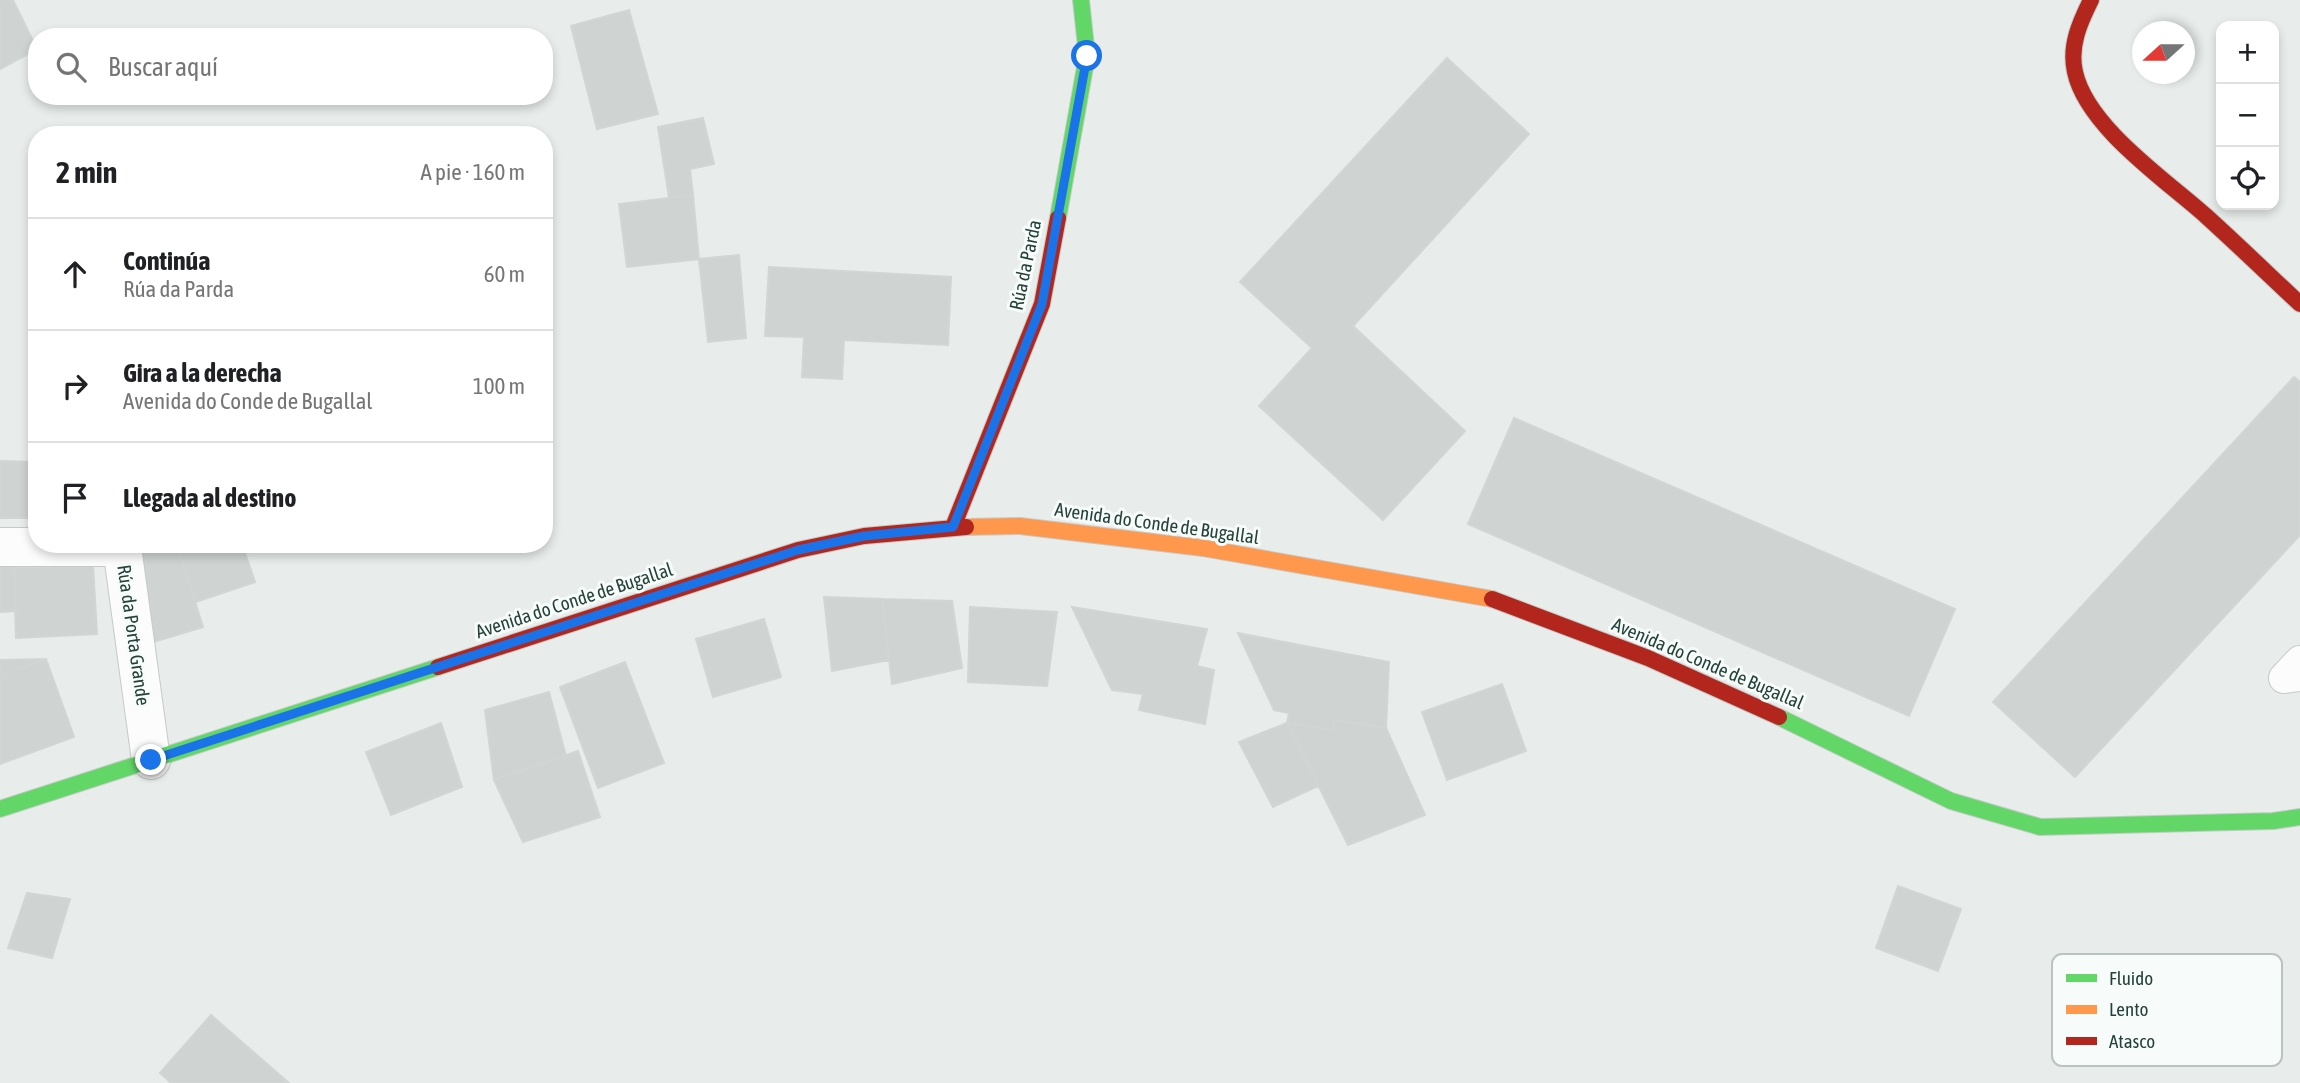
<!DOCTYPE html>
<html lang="es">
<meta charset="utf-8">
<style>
body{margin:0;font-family:"Asap Condensed",sans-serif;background:#f2f2f2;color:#202124}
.controls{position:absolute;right:21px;top:21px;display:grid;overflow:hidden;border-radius:14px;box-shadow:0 4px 10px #0003}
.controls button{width:63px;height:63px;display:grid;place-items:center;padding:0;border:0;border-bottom:2px solid #e0e0e0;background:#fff;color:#202124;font:35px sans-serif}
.compass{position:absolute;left:2132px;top:21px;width:63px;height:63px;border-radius:50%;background:#fff;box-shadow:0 4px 10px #0003;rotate:249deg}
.stop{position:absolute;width:21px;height:21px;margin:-16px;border:5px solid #1a73e8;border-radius:50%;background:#fff}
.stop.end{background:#1a73e8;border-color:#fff;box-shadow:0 2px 7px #0008}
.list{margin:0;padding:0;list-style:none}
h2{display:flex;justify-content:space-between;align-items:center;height:91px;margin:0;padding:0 28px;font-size:30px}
h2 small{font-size:23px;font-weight:400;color:#757577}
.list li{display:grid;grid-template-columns:46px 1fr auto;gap:21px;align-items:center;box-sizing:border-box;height:112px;padding:0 28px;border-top:2px solid #e0e0e0}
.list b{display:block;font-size:26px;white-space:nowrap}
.list p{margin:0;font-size:23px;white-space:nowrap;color:#757577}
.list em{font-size:23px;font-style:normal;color:#757577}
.icon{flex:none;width:38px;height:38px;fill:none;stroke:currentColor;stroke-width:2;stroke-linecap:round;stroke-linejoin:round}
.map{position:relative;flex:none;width:2300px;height:1083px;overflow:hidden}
.search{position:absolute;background:#fff;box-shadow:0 4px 10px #0003;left:28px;top:28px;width:525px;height:77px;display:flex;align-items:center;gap:18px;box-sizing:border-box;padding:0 24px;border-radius:28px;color:#757577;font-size:26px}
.panel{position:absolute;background:#fff;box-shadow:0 4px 10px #0003;left:28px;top:126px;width:525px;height:427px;border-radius:28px}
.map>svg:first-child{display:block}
.building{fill:#cfd4d2;stroke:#d1d6d4;stroke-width:2}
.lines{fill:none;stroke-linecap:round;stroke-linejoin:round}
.lane-casing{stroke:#c5cac8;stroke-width:32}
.street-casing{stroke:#c5cac8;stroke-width:40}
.fast-casing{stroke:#c3cbc8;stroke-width:18}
.slow-casing{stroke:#c3cbc8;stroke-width:18}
.jam-casing{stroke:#c3cbc8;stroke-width:18}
.lane{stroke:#fcfcfc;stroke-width:30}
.street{stroke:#fcfcfc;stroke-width:38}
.fast{stroke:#63d668;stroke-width:16}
.slow{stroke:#ff974d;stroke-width:16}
.jam{stroke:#b3261e;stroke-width:16}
.route{stroke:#1a73e8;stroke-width:9}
.labels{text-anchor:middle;stroke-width:6;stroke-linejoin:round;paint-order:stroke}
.street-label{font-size:19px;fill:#24423a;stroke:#f7fbf9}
.key{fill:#f7fbf9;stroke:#b8c4c0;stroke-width:2}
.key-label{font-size:19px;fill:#24423a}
</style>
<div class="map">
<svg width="2300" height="1083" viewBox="0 0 2300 1083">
<rect width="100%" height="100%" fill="#e8edeb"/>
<path class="building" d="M0,0H13L37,49L0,69Z
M629,10L658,114L597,129L571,26Z
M1447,58L1529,134L1353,326L1465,431L1383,520L1259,406L1312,348L1240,282Z
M703,118L714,164L690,169L693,195L669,198L658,127Z
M693,195L699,259L627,267L619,204Z
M739,255L746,338L708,342L699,259Z
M769,267L951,277L948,345L844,340L842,379L802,377L804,337L765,336Z
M2294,377L2300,382V535L2075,777L1993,702Z
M1514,418L1955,609L1909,716L1468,524Z
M0,461L37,462V518H0Z
M134,544H177L203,627L150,643Z
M177,544H242L255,582L196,602Z
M0,554H14L16,611L0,612Z
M93,565L97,634L16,638L14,568Z
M824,597L882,599L889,660L832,671Z
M882,599L952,601L962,668L892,684Z
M970,607L1057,612L1047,686L968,682Z
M1072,607L1207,629L1197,666L1214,670L1205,724L1139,710L1143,694L1112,690Z
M764,619L781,677L713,697L696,639Z
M1238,633L1389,662L1386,728L1334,720L1333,730L1287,723L1289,713L1274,710Z
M46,659L74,737L0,764V676Z
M46,659L0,676V660Z
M625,662L664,763L598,788L560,687Z
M1502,684L1526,751L1447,780L1422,712Z
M549,692L566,756L494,780L485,710Z
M1334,720L1386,728L1425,815L1348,845L1287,723L1333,730Z
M441,723L462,787L391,815L366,752Z
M1287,723L1318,786L1273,807L1239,742Z
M578,751L600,817L523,842L494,780Z
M1898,886L1961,909L1938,971L1876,948Z
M27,893L70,899L52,958L8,948Z
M211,1015L289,1083H171L160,1073Z"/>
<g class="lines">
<g class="lane-casing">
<path id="lane" d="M2300,661L2284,678L2300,676"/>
</g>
<g class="street-casing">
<path id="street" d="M0,547H122L151,760"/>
</g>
<g class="fast-casing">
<path id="fast" d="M1058,218L1087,56L1081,0
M1779,717L1951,801L2040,827L2273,821L2300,817
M0,809L438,667"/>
</g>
<g class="slow-casing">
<path id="slow" d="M966,527L1020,526L1203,548L1492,599"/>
</g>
<g class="jam-casing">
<path id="jam" d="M2091,0C2080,22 2069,46 2075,72C2087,127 2166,180 2206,216C2238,245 2269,275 2300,304
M953,527L1042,304L1058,218
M1492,599L1648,658L1779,717
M438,667L798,550L864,536L966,527"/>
</g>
<use href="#lane" class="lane"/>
<use href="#street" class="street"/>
<use href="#fast" class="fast"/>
<use href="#slow" class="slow"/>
<use href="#jam" class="jam"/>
</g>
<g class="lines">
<path class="route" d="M151,760L798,550L864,536L953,527L1042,304L1087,56"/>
</g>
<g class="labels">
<g class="street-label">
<text transform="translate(1025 265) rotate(-78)" y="7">Rúa da Parda</text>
<text transform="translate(1157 523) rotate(8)" y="7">Avenida do Conde de Bugallal</text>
<text transform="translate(574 600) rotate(-18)" y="7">Avenida do Conde de Bugallal</text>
<text transform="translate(134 635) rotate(82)" y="7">Rúa da Porta Grande</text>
<text transform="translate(1708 663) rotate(23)" y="7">Avenida do Conde de Bugallal</text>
</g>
</g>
<rect x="2052" y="954" width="230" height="112" rx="10" class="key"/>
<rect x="2066" y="974" width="31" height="8" fill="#63d668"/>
<rect x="2066" y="1005" width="31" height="9" fill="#ff974d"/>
<rect x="2066" y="1037" width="31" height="8" fill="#b3261e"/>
<g class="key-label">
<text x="2109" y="985">Fluido</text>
<text x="2109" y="1016">Lento</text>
<text x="2109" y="1048">Atasco</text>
</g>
</svg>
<div class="controls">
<button>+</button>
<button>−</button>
<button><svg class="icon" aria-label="locate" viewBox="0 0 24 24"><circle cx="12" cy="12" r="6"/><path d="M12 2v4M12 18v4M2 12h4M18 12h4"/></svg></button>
</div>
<svg class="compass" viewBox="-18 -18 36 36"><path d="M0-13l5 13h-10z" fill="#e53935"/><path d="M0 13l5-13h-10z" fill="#757577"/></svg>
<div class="stop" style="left:1087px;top:56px"></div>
<div class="stop end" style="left:151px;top:760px"></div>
<div class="search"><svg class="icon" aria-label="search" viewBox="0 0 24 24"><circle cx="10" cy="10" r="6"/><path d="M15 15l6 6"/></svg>Buscar aquí</div>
<section class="panel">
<h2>2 min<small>A pie · 160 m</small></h2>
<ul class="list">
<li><svg class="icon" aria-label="ahead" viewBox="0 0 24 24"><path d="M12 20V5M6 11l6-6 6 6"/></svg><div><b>Continúa</b><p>Rúa da Parda</p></div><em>60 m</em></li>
<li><svg class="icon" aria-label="right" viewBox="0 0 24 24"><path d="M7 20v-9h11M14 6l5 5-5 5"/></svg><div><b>Gira a la derecha</b><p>Avenida do Conde de Bugallal</p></div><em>100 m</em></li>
<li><svg class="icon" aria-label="arrive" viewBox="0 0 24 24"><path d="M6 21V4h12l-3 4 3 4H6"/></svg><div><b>Llegada al destino</b></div></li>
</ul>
</section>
</div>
